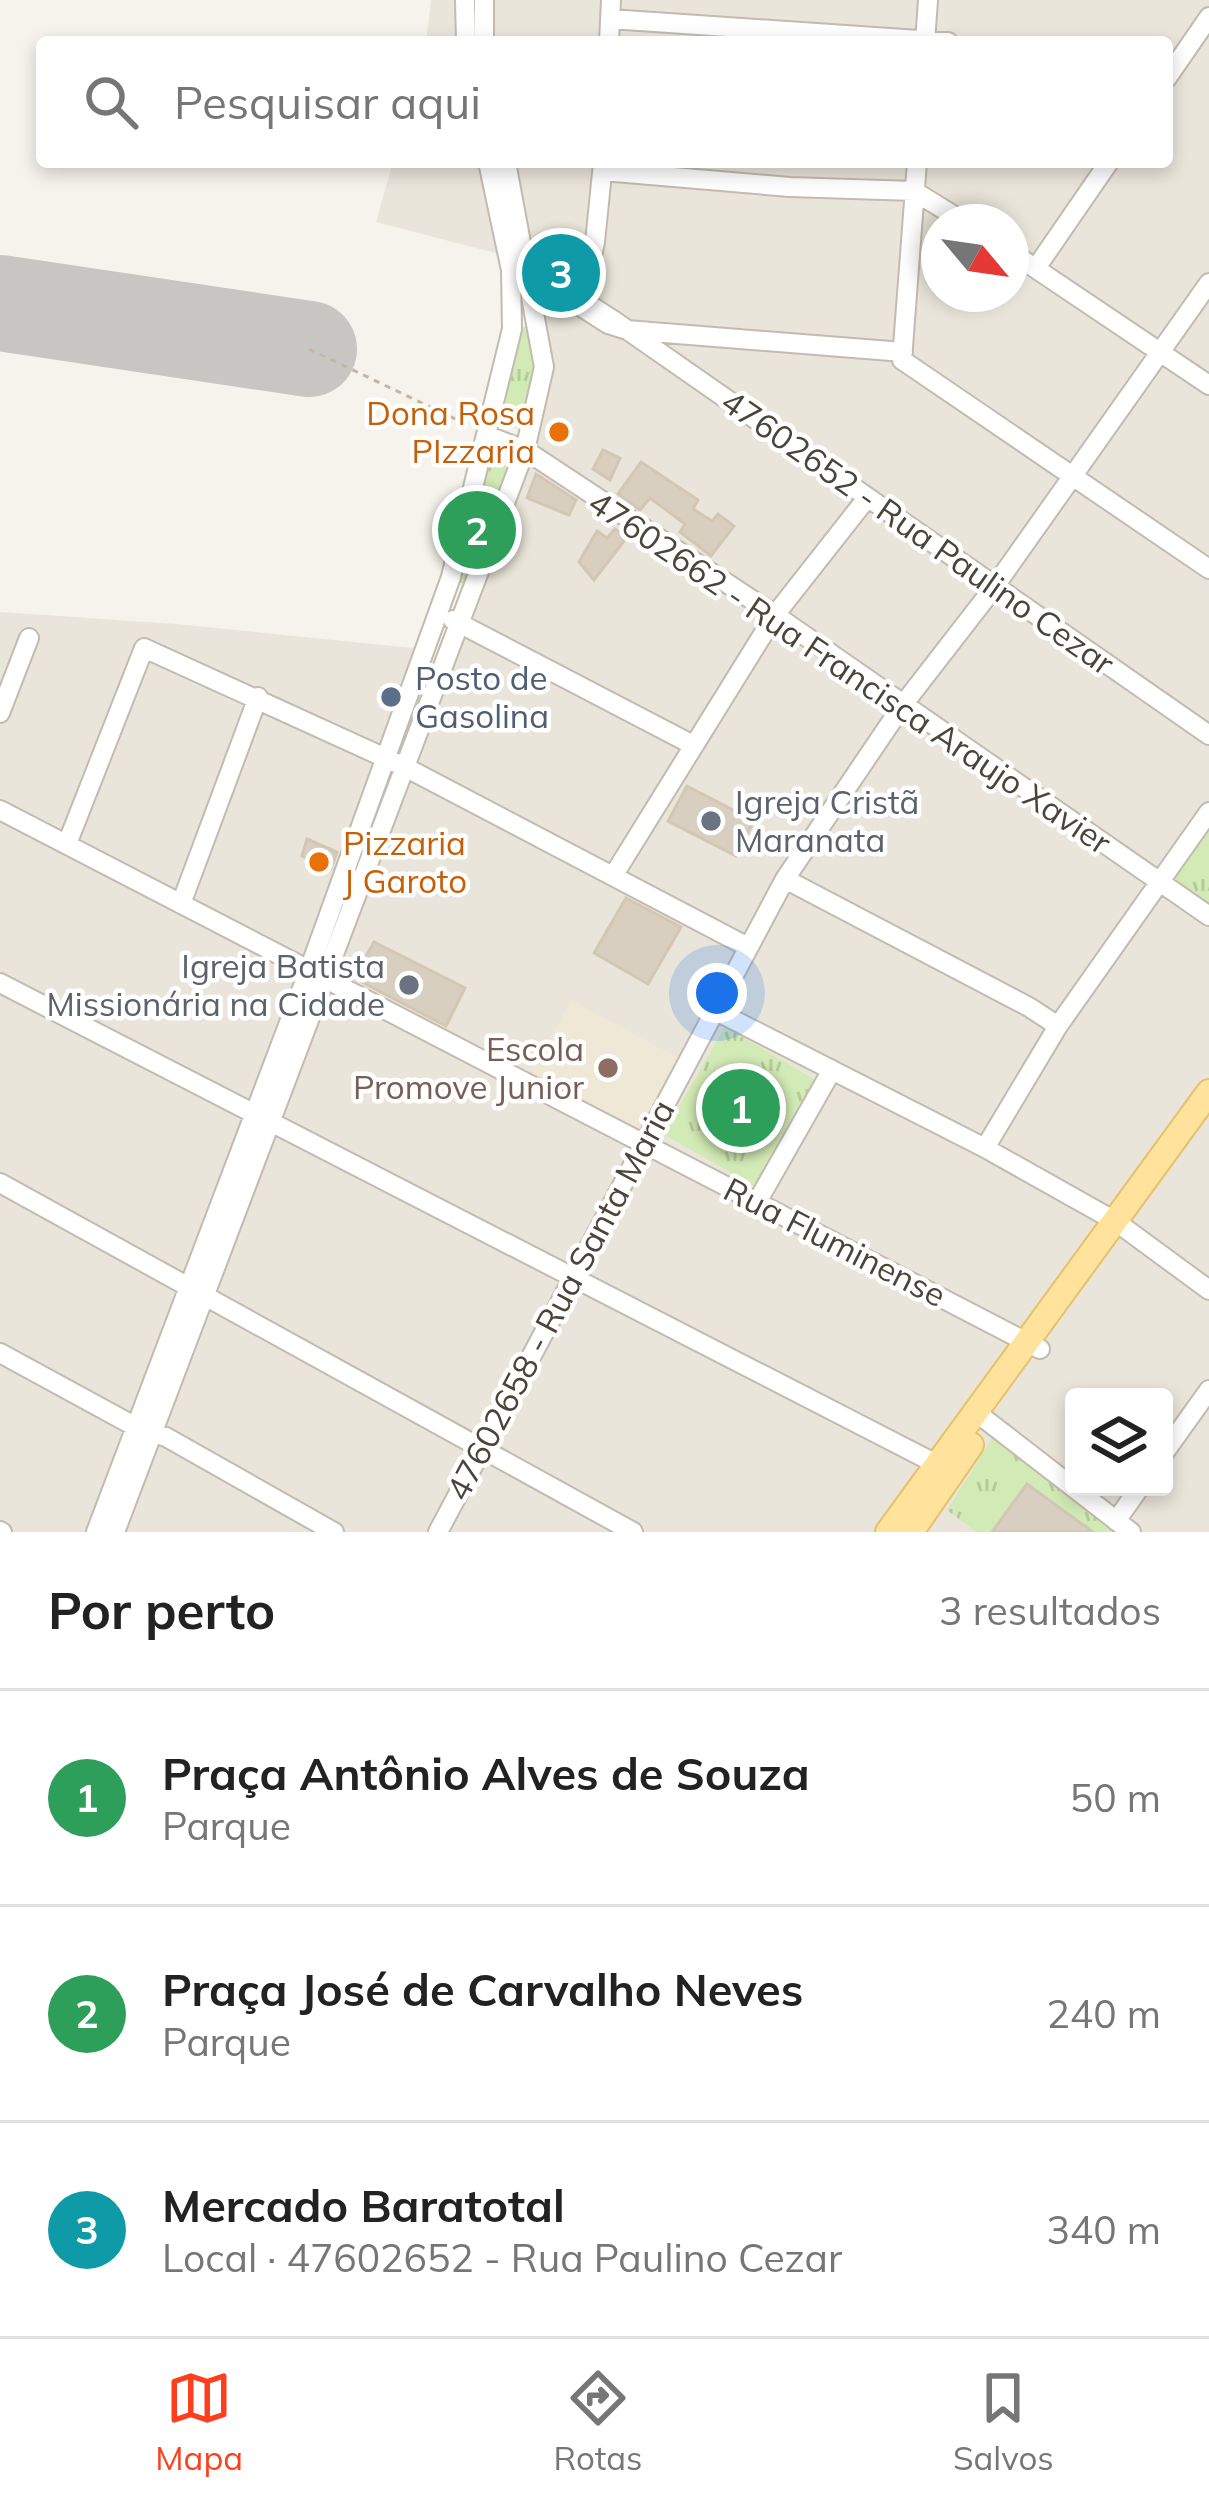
<!DOCTYPE html>
<html lang="pt">
<meta charset="utf-8">
<style>
body{margin:0;font-family:Mulish,sans-serif;background:#f6f6f6;color:#222}
.controls{position:absolute;right:36px;bottom:36px;display:grid;overflow:hidden;border-radius:12px;box-shadow:0 6px 18px #0003}
.controls button{width:108px;height:108px;display:grid;place-items:center;padding:0;border:0;border-bottom:3px solid #e0e0e0;background:#fff;color:#222;font:60px sans-serif}
.compass{position:absolute;left:921px;top:204px;width:108px;height:108px;border-radius:50%;background:#fff;box-shadow:0 6px 18px #0003;rotate:119deg}
.you{position:absolute;left:717px;top:993px;width:42px;height:42px;margin:-30px;border:9px solid #fff;border-radius:50%;background:#1a73e8;box-shadow:0 0 0 18px #1a73e833}
.badge{display:grid;place-items:center;width:78px;height:78px;border-radius:50%;background:#fc3f1d;color:#fff;font-size:39px;font-weight:700}
.pin{position:absolute;translate:-50% -50%;border:6px solid #fff;box-shadow:0 3px 12px #0006}
.list{margin:0;padding:0;list-style:none}
h2{display:flex;justify-content:space-between;align-items:center;height:156px;margin:0;padding:0 48px;font-size:51px}
h2 small{font-size:39px;font-weight:400;color:#767676}
.list li{display:grid;grid-template-columns:78px 1fr auto;gap:36px;align-items:center;box-sizing:border-box;height:216px;padding:0 48px;border-top:3px solid #e0e0e0}
.list b{display:block;font-size:45px;white-space:nowrap}
.list p{margin:0;font-size:39px;white-space:nowrap;color:#767676}
.list em{font-size:39px;font-style:normal;color:#767676}
.icon{flex:none;width:66px;height:66px;fill:none;stroke:currentColor;stroke-width:2;stroke-linecap:round;stroke-linejoin:round}
.map{position:relative;flex:none;width:1209px;height:1532px;overflow:hidden}
.search{position:absolute;background:#fff;box-shadow:0 6px 18px #0003;left:36px;right:36px;top:36px;height:132px;display:flex;align-items:center;gap:30px;box-sizing:border-box;padding:0 42px;border-radius:12px;color:#767676;font-size:45px}
.sheet{height:804px;background:#fff}
nav{display:flex;justify-content:space-around;align-items:center;box-sizing:border-box;height:168px;border-top:3px solid #e0e0e0;background:#fff;font-size:33px;color:#767676}
nav a{display:grid;justify-items:center;gap:6px}
nav .on{color:#fc3f1d}
.map>svg:first-child{display:block}
.residential{fill:#eae5da;fill-rule:evenodd}
.education{fill:#efe8d6}
.grass{fill:url(#grass-tufts)}
.lines{fill:none;stroke-linecap:round;stroke-linejoin:round}
.runway{stroke:#c8c6c3;stroke-width:96}
.building{fill:#d8cfc1;stroke:#d3c7b4;stroke-width:3}
.minor-casing{stroke:#c2bbae;stroke-width:22}
.major-casing{stroke:#e6c16a;stroke-width:28}
.path{stroke:#c4b79f;stroke-width:3;stroke-dasharray:6 6;stroke-linecap:butt}
.minor{stroke:#fff;stroke-width:18}
.major{stroke:#ffe39c;stroke-width:24}
.food-dot{fill:#e8710a;stroke:#fff;stroke-width:4.5}
.service-dot{fill:#5c6f8a;stroke:#fff;stroke-width:4.5}
.worship-dot{fill:#6b7280;stroke:#fff;stroke-width:4.5}
.education-dot{fill:#8d6e63;stroke:#fff;stroke-width:4.5}
.labels{text-anchor:middle;stroke-width:9;stroke-linejoin:round;paint-order:stroke}
.food-label{font-size:33px;fill:#c56008;stroke:#fff;text-anchor:end}
.street-label{font-size:33px;fill:#4b4439;stroke:#fff}
.service-label{font-size:33px;fill:#4e5e75;stroke:#fff;text-anchor:start}
.worship-label{font-size:33px;fill:#5b616d;stroke:#fff;text-anchor:start}
.education-label{font-size:33px;fill:#785e54;stroke:#fff;text-anchor:end}
</style>
<div class="map">
<svg width="1209" height="1532" viewBox="0 0 1209 1532">
<defs>
<pattern id="grass-tufts" width="24" height="20" patternUnits="userSpaceOnUse" patternTransform="scale(3)"><rect width="24" height="20" fill="#d2eab5"/><path d="M3 7l-1-3M5 7V3M7 7l1-3M15 17l-1-3M17 17v-4M19 17l1-3" fill="none" stroke="#b6ca9c"/></pattern>
</defs>
<rect width="100%" height="100%" fill="#f6f3ec"/>
<path class="residential" d="M431,0H465L466,42H426Z
M484,0H1209V1532H115L525,450L532,291L615,329L845,339L613,320L529,278L506,162H1167V42H484ZM939,222H1011V294H939ZM1074,1397H1164V1487H1074Z
M393,162H488L507,256L376,222Z
M0,612L176,624L413,648L429,645L96,1532H0Z"/>
<path class="education" d="M571,1000L684,1061L642,1130L531,1074Z"/>
<path class="grass" d="M530,324C535,359 540,398 517,428L500,427L498,422L519,336L522,328Z
M505,451L513,461L465,583H459L455,578L485,466Z
M1209,822V904L1171,878Z
M725,1027L819,1082L758,1188L663,1134Z
M993,1437L1124,1532H976L947,1510Z"/>
<g class="lines">
<path class="runway" d="M0,303L309,349"/>
</g>
<path class="building" d="M555,257L576,267L572,281L544,270L543,259Z
M603,450L620,458L610,480L593,469Z
M641,462L698,500L693,509L712,521L718,514L734,526L711,556L680,532L685,524L650,498L640,510L618,494Z
M536,474L576,500L569,515L527,498Z
M615,529L627,537L594,580L579,562L597,531L607,538Z
M687,786L754,821L736,856L668,821Z
M307,839L337,852L331,869L302,856Z
M626,898L681,927L648,984L594,953Z
M374,942L465,988L446,1026L354,978Z
M1027,1484L1093,1532H992Z"/>
<g class="lines">
<g class="minor-casing">
<path id="minor" d="M465,0L466,42
M484,0V42
M610,19L948,42
M609,42L611,0
M925,42L928,0
M1167,78L1209,17
M917,162L902,360L1209,569
M603,171L790,187L914,191L964,222
M1011,252L1209,385
M1036,268L1109,162
M521,275L582,300L613,320L1209,735
M525,280L580,306L608,324L627,330L903,352
M582,300L595,242L603,163
M488,436L525,450L775,615L1209,916
M453,620L693,745
M0,713L29,638
M0,810L1040,1349
M67,844L144,648L403,766L748,947
M613,876L775,615L867,498
M785,879L1029,1007L1058,1026
M181,904L258,697
M0,983L946,1469
M716,1011L985,1148L1115,1221L1209,1290
M985,1148L1058,1026L1209,812
M0,1183L633,1532
M757,1202L832,1070
M0,1353L136,1427L166,1437L334,1532
M977,1413L1131,1532
M1164,1453L1209,1390
M1116,1521L1140,1487
M0,1531L2,1532
M96,1532L309,970L451,577L512,329L511,270L488,162
M115,1532L525,450L544,367L506,162
M438,1532L785,879L902,706L995,586L1209,283"/>
</g>
<g class="major-casing">
<path id="major" d="M888,1532L1209,1092
M911,1532L971,1445"/>
</g>
<path class="path" d="M309,349L470,426"/>
<use href="#minor" class="minor"/>
<use href="#major" class="major"/>
</g>
<g class="food-dot">
<circle cx="559" cy="432" r="12"/>
<circle cx="319" cy="862" r="12"/>
</g>
<circle class="service-dot" cx="391" cy="697" r="12"/>
<g class="worship-dot">
<circle cx="711" cy="821" r="12"/>
<circle cx="409" cy="985" r="12"/>
</g>
<circle class="education-dot" cx="608" cy="1068" r="12"/>
<g class="labels">
<g class="food-label">
<text x="535" y="425">Dona Rosa<tspan x="535" dy="38">PIzzaria</tspan></text>
<text x="343" y="855" text-anchor="start">Pizzaria<tspan x="343" dy="38">J Garoto</tspan></text>
</g>
<g class="street-label">
<text transform="translate(918 532) rotate(35)" y="12">47602652 - Rua Paulino Cezar</text>
<text transform="translate(850 672) rotate(34)" y="12">47602662 - Rua Francisca Araujo Xavier</text>
<text transform="translate(835 1242) rotate(27)" y="12">Rua Fluminense</text>
<text transform="translate(560 1300) rotate(-62)" y="12">47602658 - Rua Santa Maria</text>
</g>
<g class="service-label">
<text x="415" y="690">Posto de<tspan x="415" dy="38">Gasolina</tspan></text>
</g>
<g class="worship-label">
<text x="735" y="814">Igreja Cristã<tspan x="735" dy="38">Maranata</tspan></text>
<text x="385" y="978" text-anchor="end">Igreja Batista<tspan x="385" dy="38">Missionária na Cidade</tspan></text>
</g>
<g class="education-label">
<text x="584" y="1061">Escola<tspan x="584" dy="38">Promove Junior</tspan></text>
</g>
</g>
</svg>
<div class="controls">
<button><svg class="icon" aria-label="layers" viewBox="0 0 24 24"><path d="M12 4l9 5-9 5-9-5zM3 14l9 5 9-5"/></svg></button>
</div>
<svg class="compass" viewBox="-18 -18 36 36"><path d="M0-13l5 13h-10z" fill="#e53935"/><path d="M0 13l5-13h-10z" fill="#767676"/></svg>
<div class="you"></div>
<div class="pin badge" style="left:741px;top:1108px;background:#2e9e5b">1</div>
<div class="pin badge" style="left:477px;top:530px;background:#2e9e5b">2</div>
<div class="pin badge" style="left:561px;top:273px;background:#0f9aa8">3</div>
<div class="search"><svg class="icon" aria-label="search" viewBox="0 0 24 24"><circle cx="10" cy="10" r="6"/><path d="M15 15l6 6"/></svg>Pesquisar aqui</div>
</div>
<section class="sheet">
<h2>Por perto<small>3 resultados</small></h2>
<ul class="list">
<li><span class="badge" style="background:#2e9e5b">1</span><div><b>Praça Antônio Alves de Souza</b><p>Parque</p></div><em>50 m</em></li>
<li><span class="badge" style="background:#2e9e5b">2</span><div><b>Praça José de Carvalho Neves</b><p>Parque</p></div><em>240 m</em></li>
<li><span class="badge" style="background:#0f9aa8">3</span><div><b>Mercado Baratotal</b><p>Local · 47602652 - Rua Paulino Cezar</p></div><em>340 m</em></li>
</ul>
</section>
<nav>
<a class="on"><svg class="icon" aria-label="map" viewBox="0 0 24 24"><path d="M3 6l6-2 6 2 6-2v14l-6 2-6-2-6 2zM9 4v14M15 6v14"/></svg>Mapa</a>
<a><svg class="icon" aria-label="directions" viewBox="0 0 24 24"><path d="M12 3l9 9-9 9-9-9zM9 14v-3h6M13 9l2 2-2 2"/></svg>Rotas</a>
<a><svg class="icon" aria-label="saved" viewBox="0 0 24 24"><path d="M7 4h10v16l-5-4-5 4z"/></svg>Salvos</a>
</nav>
